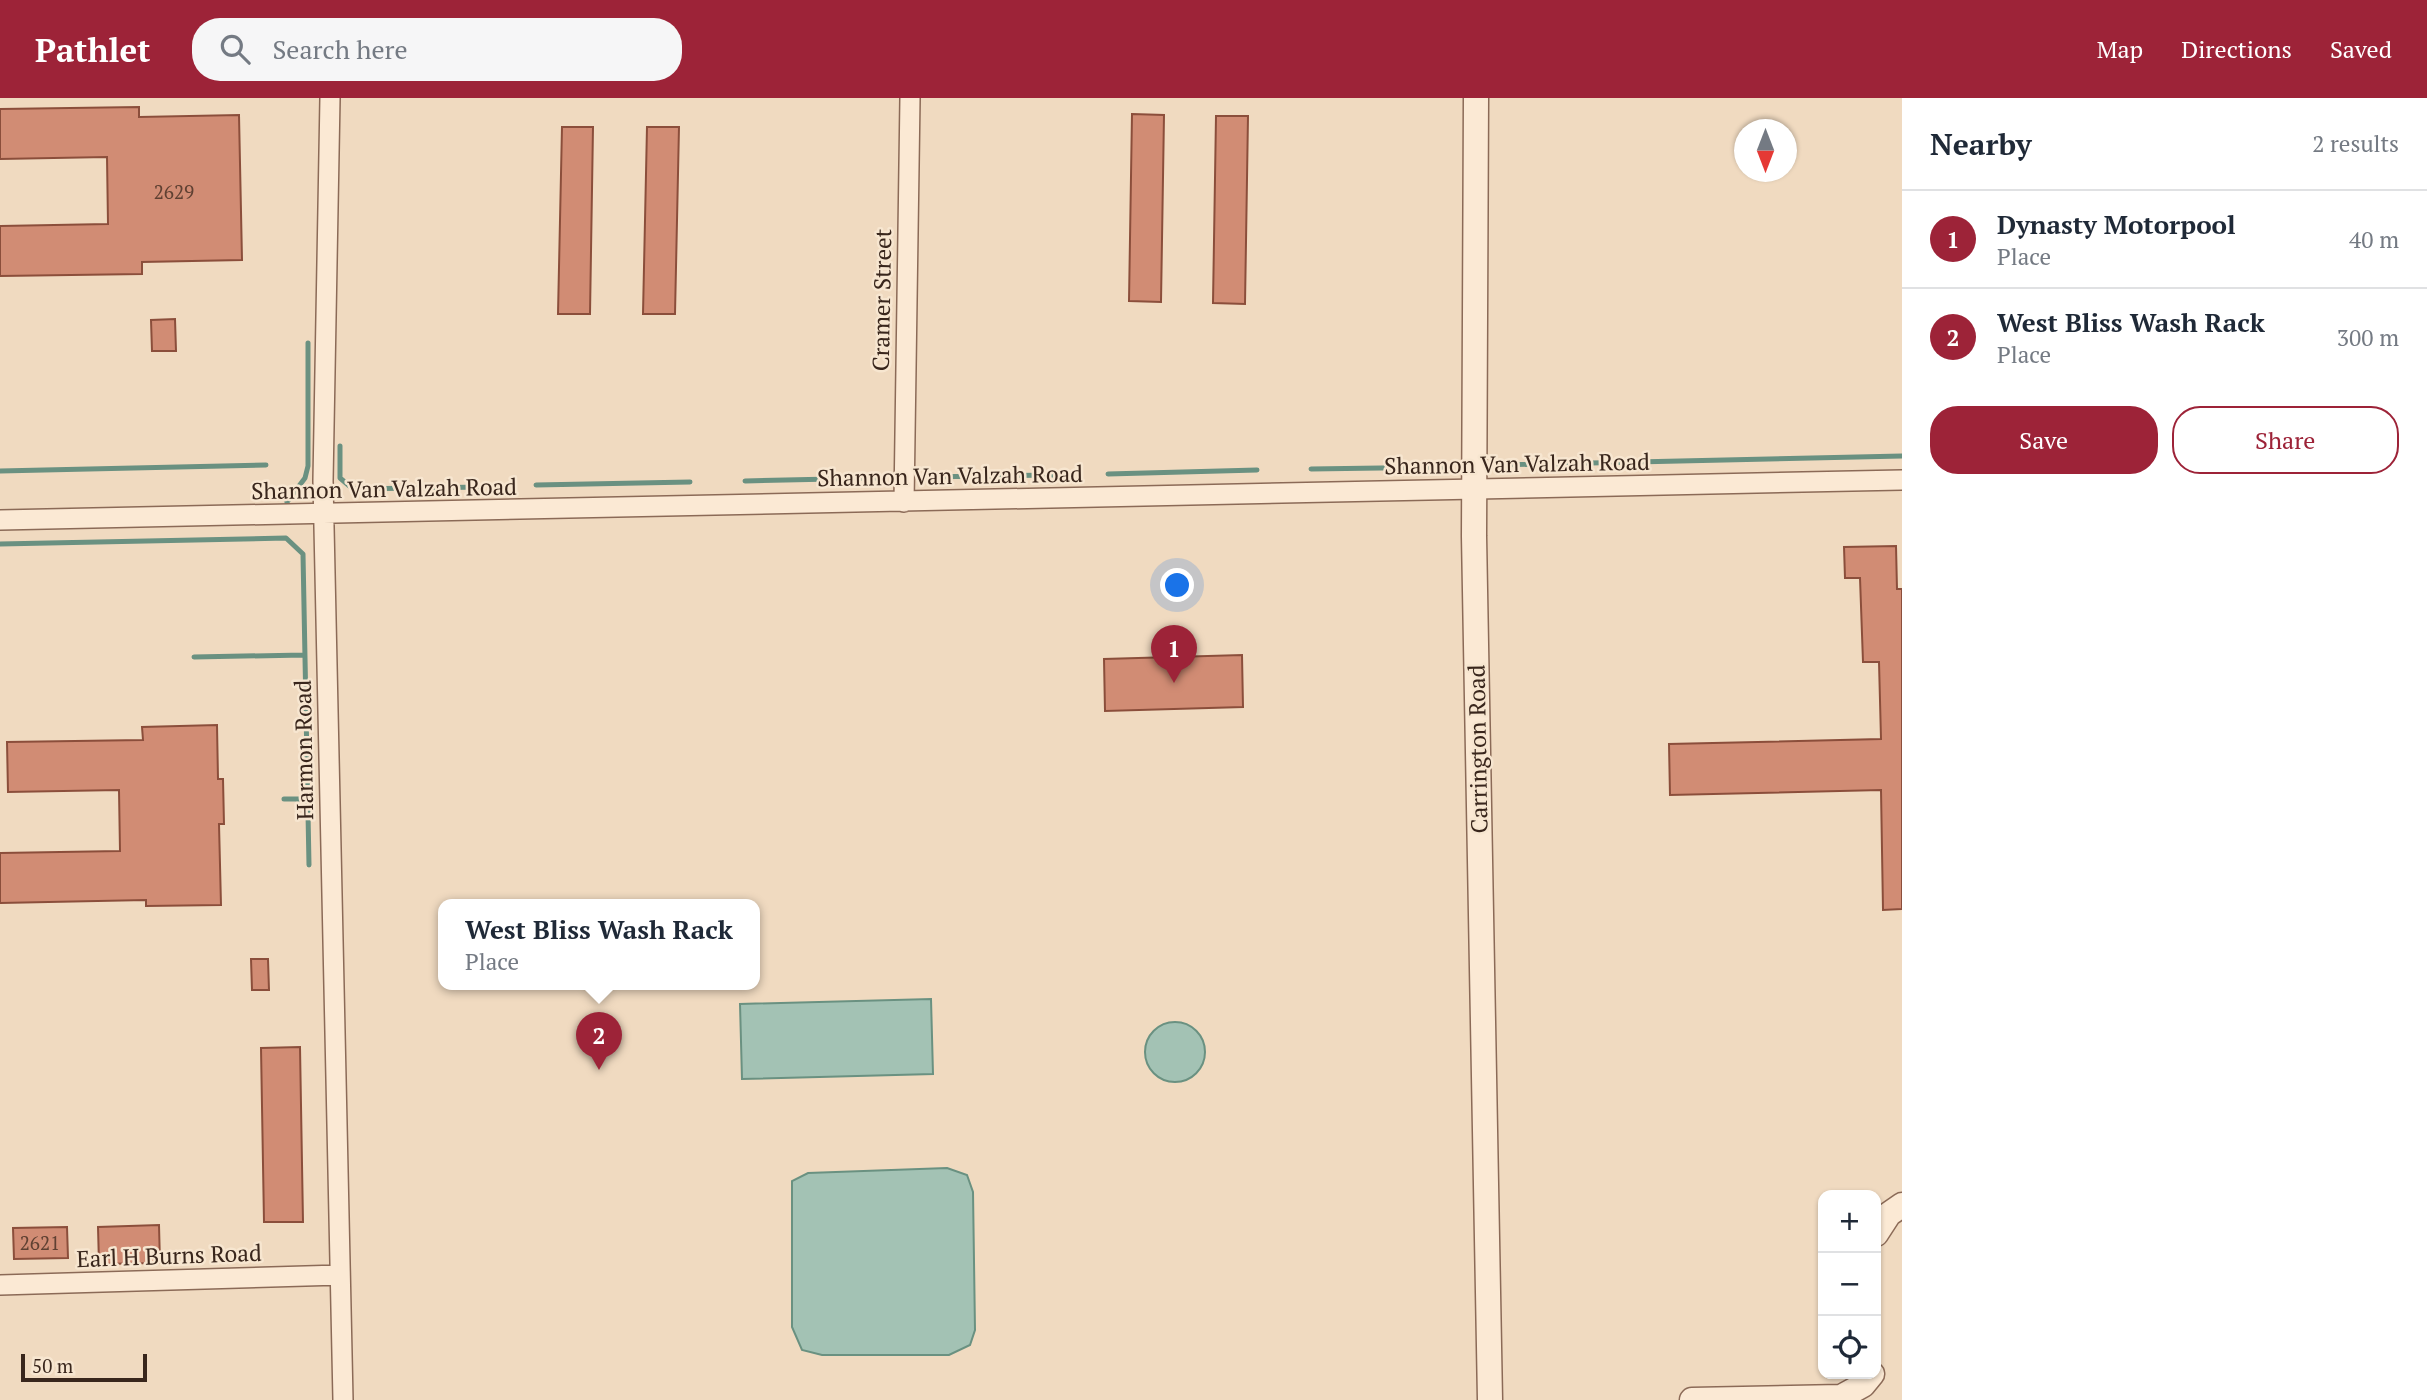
<!DOCTYPE html>
<meta charset="utf-8">
<style>
body{margin:0;font-family:"PT Serif",serif;background:#f6f6f7;color:#1f2937}
.controls{position:absolute;right:21px;bottom:21px;display:grid;overflow:hidden;border-radius:14px;box-shadow:0 2px 5px #0004}
.controls button{width:63px;height:63px;display:grid;place-items:center;padding:0;border:0;border-bottom:2px solid #e0e1e3;background:#fff;color:#1f2937;font:35px sans-serif}
.compass{position:absolute;left:1734px;top:21px;width:63px;height:63px;border-radius:50%;background:#fff;box-shadow:0 2px 5px #0004;rotate:180deg}
.scale{position:absolute;left:21px;bottom:18px;width:126px;box-sizing:border-box;padding-left:7px;border:4px solid #39261c;border-top:0;font-size:19px;line-height:24px;white-space:nowrap;color:#39261c;-webkit-text-stroke:5px #f7e6d0;paint-order:stroke}
.you{position:absolute;left:1178px;top:488px;width:24px;height:24px;margin:-18px;border:5px solid #fff;border-radius:50%;background:#1a73e8;box-shadow:0 0 0 10px #1a73e833}
.badge{display:grid;place-items:center;width:46px;height:46px;border-radius:50%;background:#9d2338;color:#fff;font-size:23px;font-weight:700}
.pin{position:absolute;translate:-50% -58px;filter:drop-shadow(0 2px 4px #0008)}
.pin::after{content:'';position:absolute;top:37px;width:24px;height:21px;background:inherit;clip-path:polygon(0 0,100% 0,50% 100%)}
.popup{position:absolute;left:438px;top:801px;width:322px;height:91px;box-sizing:border-box;display:grid;place-content:center;border-radius:14px;background:#fff;filter:drop-shadow(0 2px 5px #0005);font-size:23px;white-space:nowrap;color:#747a83}
.popup b{font-size:26px;color:#1f2937}
.popup::after{content:'';position:absolute;left:50%;top:100%;margin-left:-14px;border:14px solid transparent;border-top-color:#fff}
.list{margin:0;padding:0;list-style:none}
h2{display:flex;justify-content:space-between;align-items:center;height:91px;margin:0;padding:0 28px;font-size:30px}
h2 small{font-size:23px;font-weight:400;color:#747a83}
.list li{display:grid;grid-template-columns:46px 1fr auto;gap:21px;align-items:center;box-sizing:border-box;height:98px;padding:0 28px;border-top:2px solid #e0e1e3}
.list b{display:block;font-size:26px;white-space:nowrap}
.list p{margin:0;font-size:23px;white-space:nowrap;color:#747a83}
.list em{font-size:23px;font-style:normal;color:#747a83}
.actions{display:flex;gap:14px;padding:21px 28px}
.actions a{flex:1;padding:16px 0;border:2px solid #9d2338;border-radius:28px;text-align:center;font-size:24px;color:#9d2338}
.actions .main{background:#9d2338;color:#fff}
.icon{flex:none;width:38px;height:38px;fill:none;stroke:currentColor;stroke-width:2;stroke-linecap:round;stroke-linejoin:round}
.map{position:relative;flex:none;width:1902px;height:1302px;overflow:hidden}
header{display:flex;align-items:center;gap:42px;box-sizing:border-box;height:98px;padding:0 35px;background:#9d2338;color:#fff}
header strong{font-size:33px}
nav{display:flex;gap:38px;margin-inline-start:auto;font-size:24px}
.search{width:490px;height:63px;background:#f6f6f7;display:flex;align-items:center;gap:18px;box-sizing:border-box;padding:0 24px;border-radius:28px;color:#747a83;font-size:26px}
main{display:flex}
aside{flex:1;background:#fff}
.map>svg:first-child{display:block}
.water{fill:#a3c2b4;stroke:#6a9181;stroke-width:2}
.lines{fill:none;stroke-linecap:round;stroke-linejoin:round}
.stream{stroke:#6a9181;stroke-width:5}
.building{fill:#d18c74;stroke:#8b4e3b;stroke-width:2}
.minor-casing{stroke:#8b6a57;stroke-width:22}
.tertiary-casing{stroke:#8b6a57;stroke-width:27}
.minor{stroke:#fbe9d4;stroke-width:19}
.tertiary{stroke:#fbe9d4;stroke-width:24}
.labels{text-anchor:middle;stroke-width:5;stroke-linejoin:round;paint-order:stroke}
.number-label{font-size:19px;fill:#5f4032}
.street-label{font-size:23px;fill:#39261c;stroke:#f7e6d0}
</style>
<header>
<strong>Pathlet</strong>
<div class="search"><svg class="icon" aria-label="search" viewBox="0 0 24 24"><circle cx="10" cy="10" r="6"/><path d="M15 15l6 6"/></svg>Search here</div>
<nav><a>Map</a><a>Directions</a><a>Saved</a></nav>
</header>
<main>
<div class="map">
<svg width="1902" height="1302" viewBox="0 0 1902 1302">
<rect width="100%" height="100%" fill="#f0dac0"/>
<path class="water" d="M931,901L933,976L742,981L740,906Z
M1145 954a30 30 0 1 1 60 0a30 30 0 1 1-60 0Z
M947,1070L967,1077L973,1094L975,1232L970,1247L949,1257H822L802,1252L792,1229V1083L808,1075Z"/>
<g class="lines">
<path class="stream" d="M340,348V380L353,391L482,389
M1496,367L1902,358
M1311,371L1450,369
M0,373L266,367
M1108,376L1257,372
M926,379L1053,377
M745,383L879,380
M536,387L690,384
M287,404L305,380L308,368V245
M0,446L286,440L303,456L309,767
M194,559L304,557
M284,701H307"/>
</g>
<path class="building" d="M139,9V19L239,17L242,162L142,164V176L0,178V128L108,126L107,59L0,61V11Z
M1132,16L1164,17L1161,204L1129,203Z
M1216,18H1248L1245,206L1213,205Z
M562,29H593L590,216H558Z
M647,29H679L675,216H643Z
M175,221L176,253H152L151,222Z
M1896,448L1897,491H1902V811L1883,812L1881,692L1670,697L1669,646L1881,641L1879,564H1863L1860,480H1845L1844,449Z
M1242,557L1243,609L1105,613L1104,561Z
M217,627L218,681H223L224,726H219L221,807L146,808V802L0,805V755L120,753L119,692L8,694L7,644L143,642L142,629Z
M251,861H268L269,892H252Z
M300,949L303,1124H264L261,950Z
M159,1127L160,1165L99,1166L98,1129Z
M67,1129L68,1160L14,1161L13,1130Z"/>
<g class="lines">
<g class="minor-casing">
<path id="minor" d="M330,0L323,383L343,1302
M904,404L910,0
M0,422L1902,382
M0,1187L340,1177"/>
</g>
<g class="tertiary-casing">
<path id="tertiary" d="M1476,0L1474,438L1490,1302
M1876,1136L1889,1116L1902,1107
M1692,1302L1841,1299L1863,1287L1872,1276"/>
</g>
<use href="#minor" class="minor"/>
<use href="#tertiary" class="tertiary"/>
</g>
<g class="labels">
<g class="number-label">
<text x="174" y="101">2629</text>
<text x="40" y="1152">2621</text>
</g>
<g class="street-label">
<text transform="translate(882 202) rotate(-89)" y="8">Cramer Street</text>
<text transform="translate(1517 366) rotate(-1)" y="8">Shannon Van Valzah Road</text>
<text transform="translate(950 378) rotate(-1)" y="8">Shannon Van Valzah Road</text>
<text transform="translate(384 391) rotate(-1)" y="8">Shannon Van Valzah Road</text>
<text transform="translate(1478 651) rotate(-91)" y="8">Carrington Road</text>
<text transform="translate(304 652) rotate(-91)" y="8">Harmon Road</text>
<text transform="translate(169 1158) rotate(-2)" y="8">Earl H Burns Road</text>
</g>
</g>
</svg>
<div class="controls">
<button>+</button>
<button>−</button>
<button><svg class="icon" aria-label="locate" viewBox="0 0 24 24"><circle cx="12" cy="12" r="6"/><path d="M12 2v4M12 18v4M2 12h4M18 12h4"/></svg></button>
</div>
<svg class="compass" viewBox="-18 -18 36 36"><path d="M0-13l5 13h-10z" fill="#e53935"/><path d="M0 13l5-13h-10z" fill="#747a83"/></svg>
<div class="scale">50 m</div>
<div class="you"></div>
<div class="pin badge" style="left:1174px;top:585px">1</div>
<div class="pin badge" style="left:599px;top:972px">2</div>
<div class="popup"><b>West Bliss Wash Rack</b>Place</div>
</div>
<aside>
<h2>Nearby<small>2 results</small></h2>
<ul class="list">
<li><span class="badge">1</span><div><b>Dynasty Motorpool</b><p>Place</p></div><em>40 m</em></li>
<li><span class="badge">2</span><div><b>West Bliss Wash Rack</b><p>Place</p></div><em>300 m</em></li>
</ul>
<div class="actions"><a class="main">Save</a><a>Share</a></div>
</aside>
</main>
